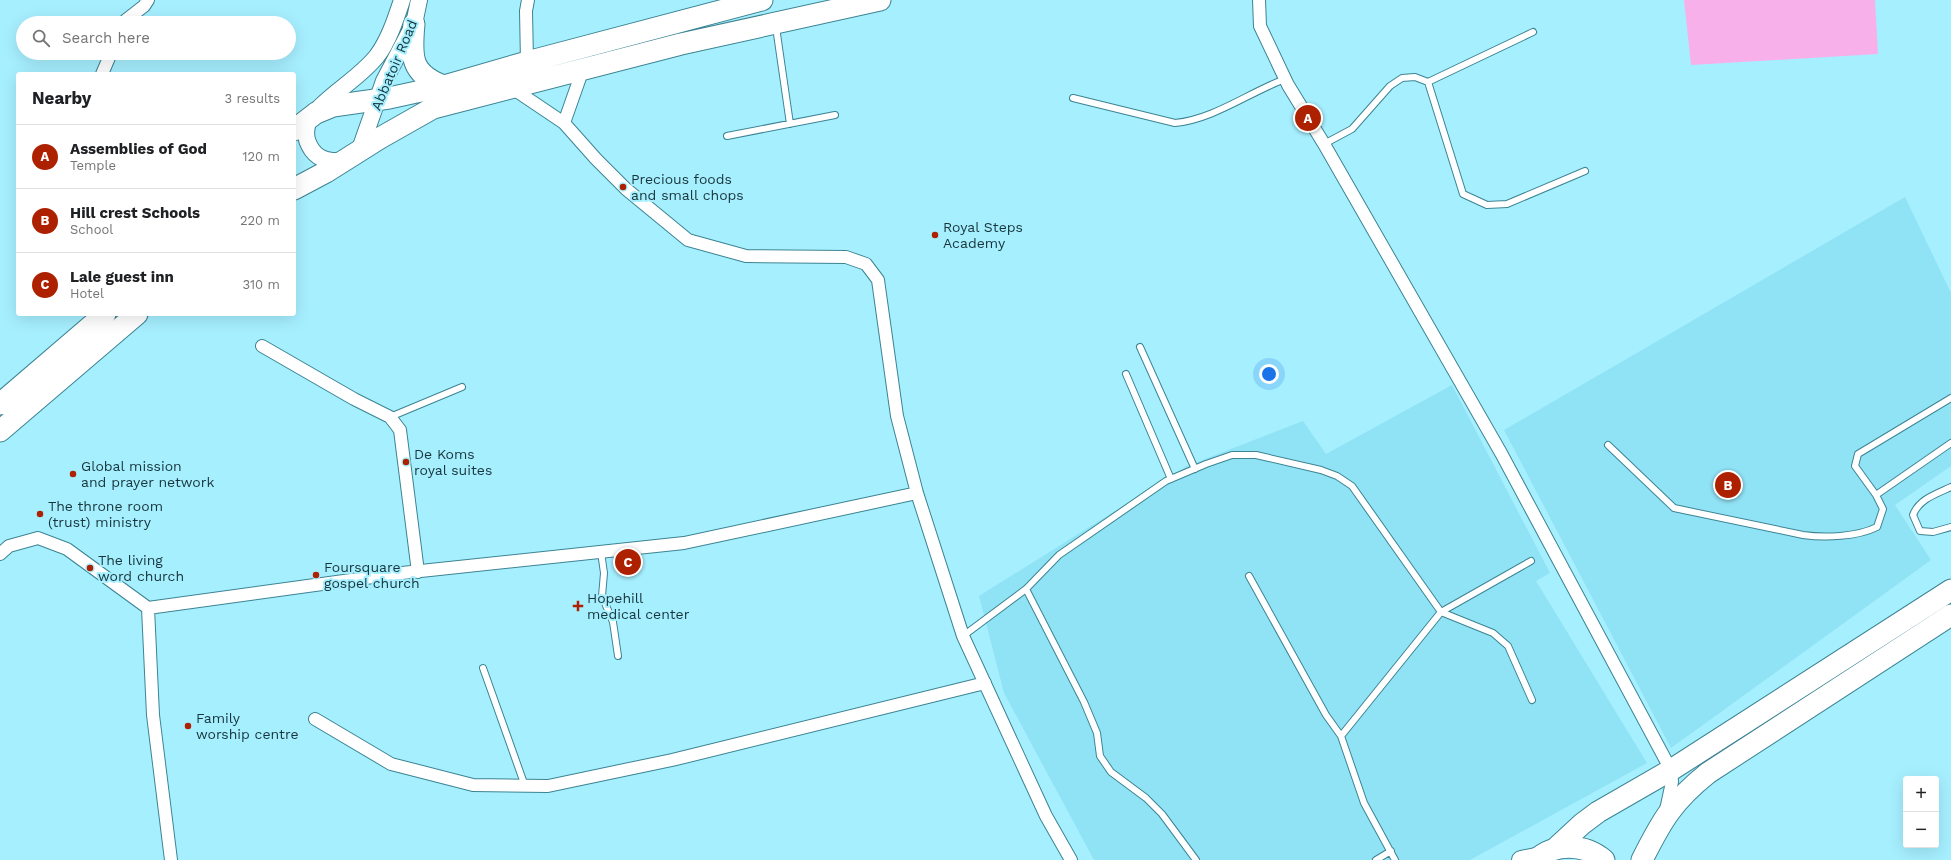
<!DOCTYPE html>
<meta charset="utf-8">
<style>
body{margin:0;font-family:"Work Sans",sans-serif;background:#f6f6f6;color:#202124}
.controls{position:absolute;right:12px;bottom:12px;display:grid;overflow:hidden;border-radius:4px;box-shadow:0 4px 16px #0002}
.controls button{width:36px;height:36px;display:grid;place-items:center;padding:0;border:0;border-bottom:1px solid #e0e0e0;background:#fff;color:#202124;font:20px sans-serif}
.you{position:absolute;left:1269px;top:374px;width:14px;height:14px;margin:-10px;border:3px solid #fff;border-radius:50%;background:#1a73e8;box-shadow:0 0 0 6px #1a73e833}
.badge{display:grid;place-items:center;width:26px;height:26px;border-radius:50%;background:#ae2100;color:#fff;font-size:13px;font-weight:700}
.pin{position:absolute;translate:-50% -50%;border:2px solid #fff;box-shadow:0 1px 4px #0006}
.list{margin:0;padding:0;list-style:none}
h2{display:flex;justify-content:space-between;align-items:center;height:52px;margin:0;padding:0 16px;font-size:17px}
h2 small{font-size:13px;font-weight:400;color:#757577}
.list li{display:grid;grid-template-columns:26px 1fr auto;gap:12px;align-items:center;box-sizing:border-box;height:64px;padding:0 16px;border-top:1px solid #e0e0e0}
.list b{display:block;font-size:15px;white-space:nowrap}
.list p{margin:0;font-size:13px;white-space:nowrap;color:#757577}
.list em{font-size:13px;font-style:normal;color:#757577}
.icon{flex:none;width:22px;height:22px;fill:none;stroke:currentColor;stroke-width:2;stroke-linecap:round;stroke-linejoin:round}
.map{position:relative;flex:none;width:1951px;height:860px;overflow:hidden}
.search{position:absolute;background:#fff;box-shadow:0 4px 16px #0002;left:16px;top:16px;width:280px;height:44px;display:flex;align-items:center;gap:10px;box-sizing:border-box;padding:0 14px;border-radius:22px;color:#757577;font-size:15px}
.panel{position:absolute;background:#fff;box-shadow:0 4px 16px #0002;left:16px;top:72px;width:280px;height:244px;border-radius:4px}
.map>svg:first-child{display:block}
.built{fill:#90e2f5}
.green{fill:#f8b0eb}
.lines{fill:none;stroke-linecap:round;stroke-linejoin:round}
.lane-casing{stroke:#3c8493;stroke-width:8}
.street-casing{stroke:#3c8493;stroke-width:14}
.secondary-casing{stroke:#3c8493;stroke-width:18}
.primary-casing{stroke:#3c8493;stroke-width:20}
.highway-casing{stroke:#3c8493;stroke-width:23}
.lane{stroke:#fff;stroke-width:6}
.street{stroke:#fff;stroke-width:12}
.secondary{stroke:#fff;stroke-width:16}
.primary{stroke:#fff;stroke-width:18}
.highway{stroke:#fff;stroke-width:21}
.poi-dot{fill:#ae2100;stroke:#a6efff;stroke-width:1.5}
.labels{text-anchor:middle;stroke-width:4;stroke-linejoin:round;paint-order:stroke}
.street-label{font-size:14px;fill:#17353b;stroke:#a6efff}
.poi-label{font-size:14px;fill:#17353b;stroke:#a6efff;text-anchor:start}
</style>
<div class="map">
<svg width="1951" height="860" viewBox="0 0 1951 860">
<rect width="100%" height="100%" fill="#a6efff"/>
<path class="built" d="M1905,197L1951,293V466L1895,505L1931,560L1671,748L1504,430Z
M1452,385L1550,573L1536,581L1647,763L1470,860H1094L1004,693L979,596L1187,466L1303,421L1326,454Z"/>
<path class="green" d="M1684,0H1875L1878,54L1691,65Z"/>
<g class="lines">
<g class="lane-casing">
<path id="lane" d="M776,27L790,124
M1428,82L1533,32
M1073,98L1175,123C1214,119 1248,93 1285,79
M727,136L835,115
M1324,144L1352,129L1390,86L1402,78L1415,77L1428,82L1463,194L1487,205L1507,204L1585,171
M1140,347L1195,469
M1126,374L1171,479
M1951,398L1858,454L1855,466L1876,495L1951,443
M390,417L462,387
M1608,445L1674,508L1803,535C1824,538 1857,537 1877,527L1883,509L1876,495
M1951,487C1936,494 1919,499 1913,515L1920,531L1933,532L1951,527
M601,552L604,573L602,596L613,622L618,656
M1249,576L1326,715L1341,736
M1026,589L1084,702L1097,733L1100,756L1111,772L1146,798L1162,814L1196,860
M963,636L1026,589L1059,555L1166,481L1206,464L1232,455H1256L1321,470L1337,476L1352,486L1441,612L1531,561
M483,668L525,786
M1376,860L1391,851
M1395,860L1364,803L1341,736L1441,612L1493,633L1508,646L1532,700"/>
</g>
<g class="street-casing">
<path id="street" d="M1259,0L1260,26L1288,85L1324,144L1501,453L1671,770L1672,782L1666,810
M124,23L126,20L144,6L148,0
M527,62L526,11L528,0
M102,74L111,53
M512,88L564,123L596,159L626,189L688,240L746,256L846,257L866,264L878,280L897,416L917,493L963,636L1046,816L1071,860
M564,123L583,69
M262,346L354,399L390,417L400,430L418,572
M0,554L9,546L38,538L67,549L148,608L153,715L171,860
M148,608L402,573L684,543L917,493
M315,719L391,764L473,785L548,786L672,760L985,683"/>
</g>
<g class="secondary-casing">
<path id="secondary" d="M359,152L384,81L414,24L419,0
M345,161C332,162 320,161 312,150C305,140 304,129 310,118C312,114 317,111 320,107C338,89 361,76 377,56C389,40 396,18 402,0"/>
</g>
<g class="primary-casing">
<path id="primary" d="M1521,860L1541,856"/>
</g>
<g class="highway-casing">
<path id="highway" d="M414,24C411,56 410,74 444,86
M294,130L316,113L333,106L389,98L444,86L527,62L762,0
M294,189L326,172L380,138L433,108L681,44L880,0
M0,404L105,314
M0,431L137,314
M1556,848L1582,824L1598,812L1671,770L1951,590
M1536,860C1555,842 1585,844 1604,860
M1642,860C1662,820 1673,801 1708,773L1951,615"/>
</g>
<use href="#lane" class="lane"/>
<use href="#street" class="street"/>
<use href="#secondary" class="secondary"/>
<use href="#primary" class="primary"/>
<use href="#highway" class="highway"/>
</g>
<g class="poi-dot">
<circle cx="623" cy="187" r="4"/>
<circle cx="935" cy="235" r="4"/>
<circle cx="406" cy="462" r="4"/>
<circle cx="73" cy="474" r="4"/>
<circle cx="40" cy="514" r="4"/>
<circle cx="90" cy="568" r="4"/>
<circle cx="316" cy="575" r="4"/>
<path d="M576 600h4v4h4v4h-4v4h-4v-4h-4v-4h4z"/>
<circle cx="188" cy="726" r="4"/>
</g>
<g class="labels">
<g class="street-label">
<text transform="translate(394 65) rotate(-67)" y="5">Abbatoir Road</text>
</g>
<g class="poi-label">
<text x="631" y="184">Precious foods<tspan x="631" dy="16">and small chops</tspan></text>
<text x="943" y="232">Royal Steps<tspan x="943" dy="16">Academy</tspan></text>
<text x="414" y="459">De Koms<tspan x="414" dy="16">royal suites</tspan></text>
<text x="81" y="471">Global mission<tspan x="81" dy="16">and prayer network</tspan></text>
<text x="48" y="511">The throne room<tspan x="48" dy="16">(trust) ministry</tspan></text>
<text x="98" y="565">The living<tspan x="98" dy="16">word church</tspan></text>
<text x="324" y="572">Foursquare<tspan x="324" dy="16">gospel church</tspan></text>
<text x="587" y="603">Hopehill<tspan x="587" dy="16">medical center</tspan></text>
<text x="196" y="723">Family<tspan x="196" dy="16">worship centre</tspan></text>
</g>
</g>
</svg>
<div class="controls">
<button>+</button>
<button>−</button>
</div>
<div class="you"></div>
<div class="pin badge" style="left:1308px;top:118px">A</div>
<div class="pin badge" style="left:1728px;top:485px">B</div>
<div class="pin badge" style="left:628px;top:562px">C</div>
<div class="search"><svg class="icon" aria-label="search" viewBox="0 0 24 24"><circle cx="10" cy="10" r="6"/><path d="M15 15l6 6"/></svg>Search here</div>
<section class="panel">
<h2>Nearby<small>3 results</small></h2>
<ul class="list">
<li><span class="badge">A</span><div><b>Assemblies of God</b><p>Temple</p></div><em>120 m</em></li>
<li><span class="badge">B</span><div><b>Hill crest Schools</b><p>School</p></div><em>220 m</em></li>
<li><span class="badge">C</span><div><b>Lale guest inn</b><p>Hotel</p></div><em>310 m</em></li>
</ul>
</section>
</div>
